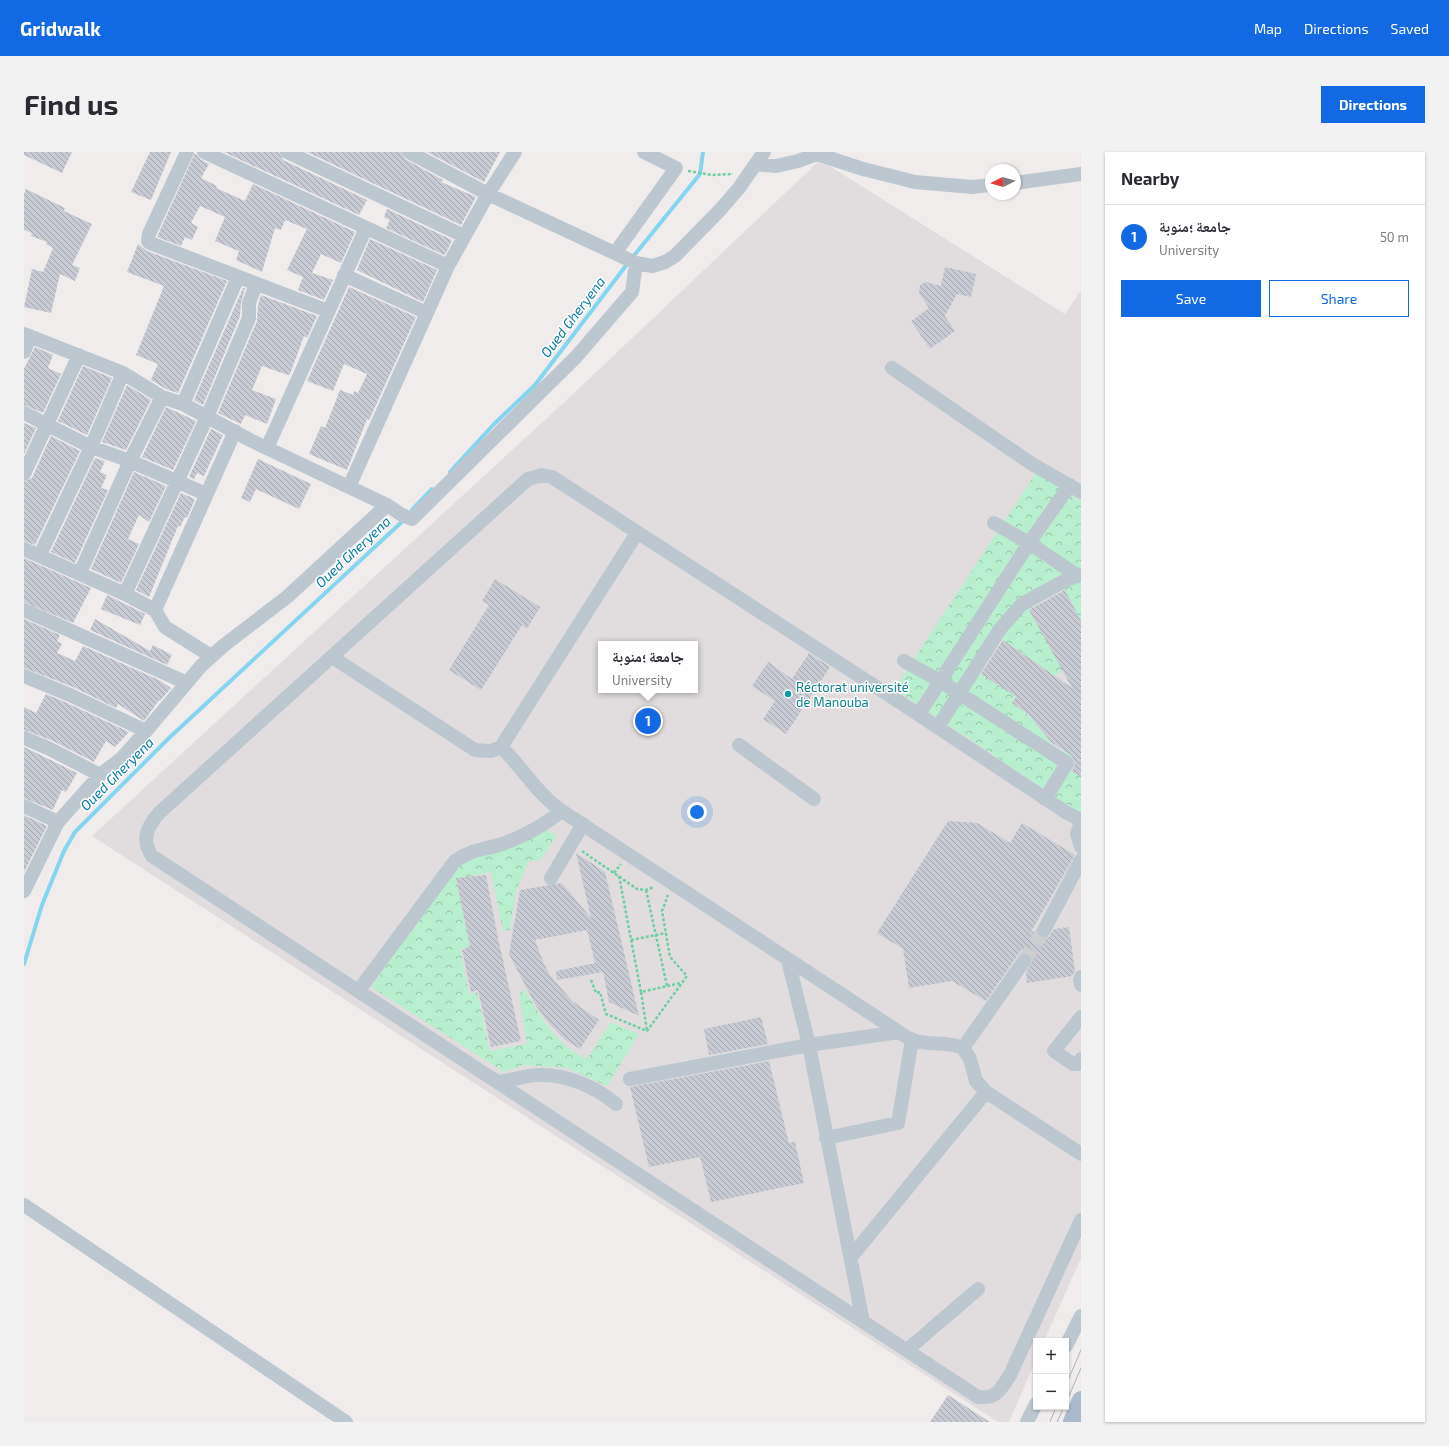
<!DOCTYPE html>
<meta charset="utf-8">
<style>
body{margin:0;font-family:"Exo 2","Noto Naskh Arabic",sans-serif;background:#f2f2f3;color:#2b2b33}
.controls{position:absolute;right:12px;bottom:12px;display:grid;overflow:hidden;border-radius:0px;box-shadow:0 1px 3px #0004}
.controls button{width:36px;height:36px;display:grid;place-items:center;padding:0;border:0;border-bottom:1px solid #e1e1e2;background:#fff;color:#2b2b33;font:20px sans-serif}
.compass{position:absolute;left:961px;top:12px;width:36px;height:36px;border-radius:50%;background:#fff;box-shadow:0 1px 3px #0004;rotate:265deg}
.you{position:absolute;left:673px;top:660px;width:14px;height:14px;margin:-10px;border:3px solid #fff;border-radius:50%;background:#1a73e8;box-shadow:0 0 0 6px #1a73e833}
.badge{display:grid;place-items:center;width:26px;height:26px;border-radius:50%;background:#1368e3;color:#fff;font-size:13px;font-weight:700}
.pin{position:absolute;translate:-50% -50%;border:2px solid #fff;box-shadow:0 1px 4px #0006}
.popup{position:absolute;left:574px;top:489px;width:100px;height:52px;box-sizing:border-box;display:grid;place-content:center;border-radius:0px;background:#fff;filter:drop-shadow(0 1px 3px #0005);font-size:13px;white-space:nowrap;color:#7c7c81}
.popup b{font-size:15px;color:#2b2b33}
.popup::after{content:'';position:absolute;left:50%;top:100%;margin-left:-8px;border:8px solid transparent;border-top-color:#fff}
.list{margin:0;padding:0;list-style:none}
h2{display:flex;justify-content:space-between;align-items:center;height:52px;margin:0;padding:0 16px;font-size:17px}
h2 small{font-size:13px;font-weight:400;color:#7c7c81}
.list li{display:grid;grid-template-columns:26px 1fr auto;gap:12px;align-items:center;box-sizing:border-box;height:64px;padding:0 16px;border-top:1px solid #e1e1e2}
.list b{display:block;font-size:15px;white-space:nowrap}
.list p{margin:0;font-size:13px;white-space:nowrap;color:#7c7c81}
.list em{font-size:13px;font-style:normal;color:#7c7c81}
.actions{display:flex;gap:8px;padding:12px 16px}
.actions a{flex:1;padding:9px 0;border:1px solid #1368e3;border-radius:0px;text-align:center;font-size:14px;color:#1368e3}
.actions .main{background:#1368e3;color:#fff}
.map{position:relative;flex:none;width:1057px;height:1270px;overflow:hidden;border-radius:0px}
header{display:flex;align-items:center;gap:24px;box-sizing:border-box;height:56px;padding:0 20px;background:#1368e3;color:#fff}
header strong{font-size:19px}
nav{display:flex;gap:22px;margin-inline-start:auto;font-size:14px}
.intro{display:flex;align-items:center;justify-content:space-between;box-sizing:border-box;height:96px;padding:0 24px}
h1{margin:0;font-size:28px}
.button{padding:10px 18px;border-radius:0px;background:#1368e3;color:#fff;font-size:14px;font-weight:700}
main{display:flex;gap:24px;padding:0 24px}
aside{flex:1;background:#fff;border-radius:0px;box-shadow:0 1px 3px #0004}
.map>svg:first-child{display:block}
.education{fill:#e1ddde;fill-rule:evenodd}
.forest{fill:url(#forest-crowns)}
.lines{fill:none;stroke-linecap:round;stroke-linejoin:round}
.stream{stroke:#84d5ee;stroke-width:4}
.building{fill:url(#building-back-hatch)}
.minor-tunnel{stroke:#cecdcf;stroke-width:14;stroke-dasharray:14 7;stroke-linecap:butt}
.path{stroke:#6fcea2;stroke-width:2.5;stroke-dasharray:3 2;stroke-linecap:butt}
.minor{stroke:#bcc7d0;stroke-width:14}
.major{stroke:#abbbcd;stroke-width:18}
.tram{stroke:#aeb2b7;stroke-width:1}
.culture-dot{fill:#0f9aa8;stroke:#fff;stroke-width:1.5}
.labels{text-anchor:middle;stroke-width:3;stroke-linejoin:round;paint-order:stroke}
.culture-label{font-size:13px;fill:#0d838f;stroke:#fff;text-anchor:start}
.water-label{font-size:14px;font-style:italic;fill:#087da2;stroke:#fff}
</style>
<header>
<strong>Gridwalk</strong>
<nav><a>Map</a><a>Directions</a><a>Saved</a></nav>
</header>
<div class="intro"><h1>Find us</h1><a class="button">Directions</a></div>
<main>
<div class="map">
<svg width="1057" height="1270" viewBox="0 0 1057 1270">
<defs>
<pattern id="forest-crowns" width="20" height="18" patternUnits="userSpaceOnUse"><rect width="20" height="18" fill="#b8f0cf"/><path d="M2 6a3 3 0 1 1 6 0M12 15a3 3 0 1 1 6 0" fill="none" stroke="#97c5ab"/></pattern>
<pattern id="building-back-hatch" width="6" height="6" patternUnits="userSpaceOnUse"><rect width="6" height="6" fill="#c8cbd3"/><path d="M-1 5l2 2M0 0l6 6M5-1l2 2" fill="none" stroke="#a4a7ae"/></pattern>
</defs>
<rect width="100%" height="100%" fill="#f0ecec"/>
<path class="education" d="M796,8L1041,162L1057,138V1106L1020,1189H1012V1208L985,1270H974L68,684L547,244ZM577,492H671V538H577Z"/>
<path class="forest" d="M1012,321L1057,349V469L1039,435L1006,457L1038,518L1031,524L977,487L956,521L985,540L1001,530L988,551L1005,563L1037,603L1055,570L1057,594L1043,617L1057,624V662L878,542L875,539L874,531Z
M517,675L533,684L516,708L505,709L492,739L486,778L479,779L467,720L432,727L446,795L436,797L445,842L453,840L466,899L503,892L495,842L500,837C517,864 533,895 563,907L587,870L615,882L583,934L543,916L499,913L480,920L347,835L437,708Z"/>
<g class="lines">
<path class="stream" d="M608,106L676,22L679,0
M426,320L470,272L511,233L604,111
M388,358L408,337
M0,812L18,753L40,699L51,680L145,586L381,367"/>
</g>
<path class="building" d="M0,0H48L38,21L0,3Z
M126,0H147L127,48L107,40Z
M200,0H255L259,8L343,48L335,63Z
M283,0H377L381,7L419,28L417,30L452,45L437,73Z
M403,0H476L460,30Z
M171,1L176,7L185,12L177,26L193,34L192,36L221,49L229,32L331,80L317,111L297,102L288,121L309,128L300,148L274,138L279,125L263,118L283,77L261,68L257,78L251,76L238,120L212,108L215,99L191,89L201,65L176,54L167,71L174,75L168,88L161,85L157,94L133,85Z
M2,37L41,56L40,59L68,72L48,113L56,116L51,129L36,122L27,161L0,155L8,117L19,120L29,96L22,92L23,90L7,84L8,81L0,78V42Z
M363,57L428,88L422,101L420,103L362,76L366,68L360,65Z
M346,87L413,118L399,150L333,118Z
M114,92L123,99L203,129L154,241L142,237L127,228L134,212L112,203L140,134L103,120Z
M921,115L952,122L947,145L933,142L921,164L931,179L906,197L887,169L905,156L895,141L896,133L902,130L917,134Z
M325,135L392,165L351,255L345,268L343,267L323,318L285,302L297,274L301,276L316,238L329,243L330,239L334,241L343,222L320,212L309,239L283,229Z
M219,136H221L217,151L216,164L179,253L170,248Z
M237,143L293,164L283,186L280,184L266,222L264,223L238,214L228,238L252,247L243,272L221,263L217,272L194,261L233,169L234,153Z
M11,195L29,203L24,216L37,222L19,261L0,253V217Z
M59,214L88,226L63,283L34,269Z
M103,233L127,248L102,298L78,290Z
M142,255L172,269L149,318L118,305Z
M0,271L12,276L0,302Z
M187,277L199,283L180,324L173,321L170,327L165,325Z
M27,284L56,299L11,393L0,389V330L8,326Z
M71,306L81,309L76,320L83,323L77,336L84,338L51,411L27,400Z
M234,307L287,332L275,357L232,337L226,350L217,346Z
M110,320L142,334L125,370L115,363L104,387L115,392L97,431L67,417Z
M157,341L171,347L163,366L161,365L156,375L154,374L125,445L112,438Z
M0,406L67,436L49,471L0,450Z
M471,427L516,455L503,477L498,473L457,538L425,518L465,453L458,449Z
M1041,438L1057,469V624L1048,620L1051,611L1048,604L1027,590L1005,563L988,551L992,545L957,522L979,488L1048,536L1005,458Z
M83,443L121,462L116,473L77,457Z
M0,467L36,483L33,489L38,492L33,501L51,509L59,494L135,528L147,536L136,549L135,548L120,569L94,552L92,556L49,535L0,516Z
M71,467L126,499L129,493L148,503L143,513L66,478Z
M785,501L806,515L762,582L739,567L751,549L728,534L744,510L768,527Z
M22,542L43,551L105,580L91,595L82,589L70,610L27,588L0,578V555L12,561Z
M0,595L53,621L42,640L38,638L29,658L0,646Z
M0,663L23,674L0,720Z
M924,669L953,671L986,691L998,671L1051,703L1007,780L1012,779L1016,785L1021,786L1025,785L1030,777L1045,775L1051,819L1048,824L1003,831L1002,821L1008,809L1005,802L999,801L998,797L962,849L928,829L885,836L879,797L853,781Z
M552,701L581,720L615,864L585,850L579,820L533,828L532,819L571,811L563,778L511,788L520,812L526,823L548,849L575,868L556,897L540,887L522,868L511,852L485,802L496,738L538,731L567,766Z
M462,723L474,786L497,889L467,895L454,838L447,840L438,798L446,795L432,726Z
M737,865L744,892L685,903L680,877Z
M745,909L765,991L771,990L780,1031L687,1050L676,1005L625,1015L606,935Z
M924,1243L966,1270H906Z"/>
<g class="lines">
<path class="minor-tunnel" d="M1000,809L1020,778"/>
<path class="path" d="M664,19L688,23L709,22
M558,699L613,737L622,738L630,735
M590,721L597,712
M595,724L617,840L657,831
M622,738L643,834
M607,788L642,781
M567,828L572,841L576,840L582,862L623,879L663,824L646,805L638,759L644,743
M617,840L623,879"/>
<path class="minor" d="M163,0L125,82L124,89L126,91L304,159
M180,0L424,114
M263,0L440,84
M385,0L464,42L612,111L628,114L641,110L651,104L696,58L715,36L740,0
M732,12L752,14L774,9L793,2L839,17L891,30L948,35L967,33
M991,31L1057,22
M591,101L652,16L620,0
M320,123L403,161
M0,182L99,221L138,245L159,252L226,288L363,353
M0,200L6,184
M868,216L1008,312L1057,340
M159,252L214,125
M0,261L67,295L106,309L182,342
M243,296L342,76
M0,322L55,203
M325,335L424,114L464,42L491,0
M970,371L1005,391L1054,424
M0,397L101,442L131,458L141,475L187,504
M16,403L67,295L99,221
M56,421L106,309L138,245
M101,442L183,265L225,166V151L232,132
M0,458L163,531
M131,458L211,279
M308,505L451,598L467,599L477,595C499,616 513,642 538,659
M880,509L916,529L1043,611L1021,647
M0,524L46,543L122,579
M895,562L1005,391L1046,333
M914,575L976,477L998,452L1044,427L1057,423
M0,586L24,596L76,623
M715,593L790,647
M477,595L613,381
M0,654L34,670
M1057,668L1043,661L880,553L528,325L518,323L504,327L135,661C123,675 117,687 128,704L954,1245C973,1247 976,1238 986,1223L1057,1068
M1057,670L1053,682L1057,695
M527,726L559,672
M0,739L34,670L76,623L98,606L122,579L177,514L199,494L263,445L363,353L378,363L388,367L552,205L608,140L612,111
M1020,778L1057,708
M764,808L785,893L839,1170
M1057,825L1056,828L1057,833
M335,838L431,709C448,697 460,698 478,692C499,685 520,673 538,659L875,880C879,883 884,886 889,888C906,894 923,889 939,896L946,907L952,929L962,940L1057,1002
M1057,865L1030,899L1049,912H1054L1057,907
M939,896L1000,809
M606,927L785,893L875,880
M473,930C487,929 501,923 515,923C542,922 572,935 592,952
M802,986L874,971L888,888
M0,1053L322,1270
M827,1105L962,940
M1042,1194L1057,1164
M883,1198L954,1137
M1003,1270L1012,1252"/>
<path class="major" d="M1048,1270L1057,1248"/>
<path class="tram" d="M1042,1233L1057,1198
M1042,1251L1057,1216
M1026,1270L1032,1255
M1033,1270L1040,1255"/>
</g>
<circle class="culture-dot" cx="764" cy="542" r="4"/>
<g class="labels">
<g class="culture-label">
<text x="772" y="540">Réctorat université<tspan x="772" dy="15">de Manouba</tspan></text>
</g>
<g class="water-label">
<text transform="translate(549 165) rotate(-53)" y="5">Oued Gheryena</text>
<text transform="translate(329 400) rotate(-43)" y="5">Oued Gheryena</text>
<text transform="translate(93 622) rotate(-45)" y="5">Oued Gheryena</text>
</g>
</g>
</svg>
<div class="controls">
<button>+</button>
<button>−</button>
</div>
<svg class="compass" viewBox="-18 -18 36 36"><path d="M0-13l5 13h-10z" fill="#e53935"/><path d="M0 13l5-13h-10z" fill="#7c7c81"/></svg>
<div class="you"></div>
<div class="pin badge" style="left:624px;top:569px">1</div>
<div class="popup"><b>جامعة ؛منوبة</b>University</div>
</div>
<aside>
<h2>Nearby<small></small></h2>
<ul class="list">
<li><span class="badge">1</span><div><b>جامعة ؛منوبة</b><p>University</p></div><em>50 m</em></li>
</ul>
<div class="actions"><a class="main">Save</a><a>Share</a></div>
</aside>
</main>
